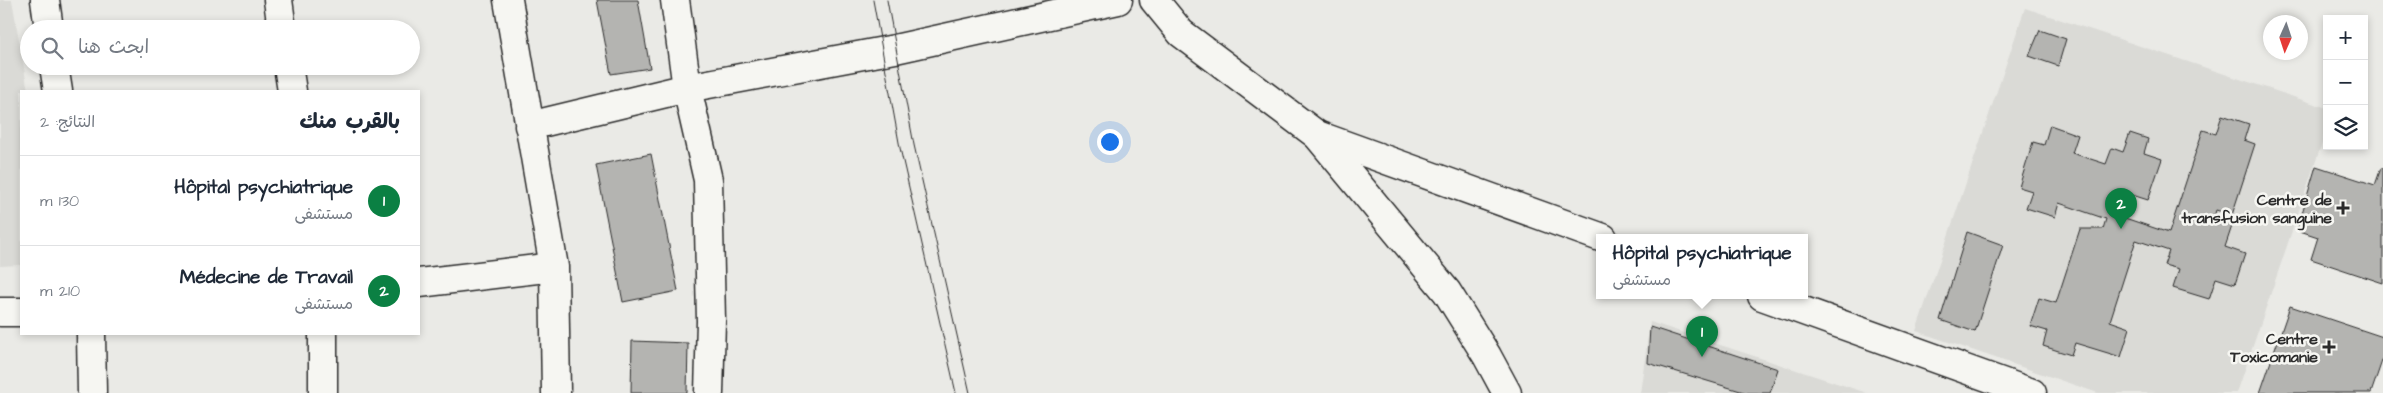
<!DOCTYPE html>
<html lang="ar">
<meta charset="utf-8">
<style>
body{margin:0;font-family:"Architects Daughter","Playpen Sans Arabic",sans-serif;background:#f2f2f3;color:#1f2937;direction:rtl}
.controls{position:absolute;right:15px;top:15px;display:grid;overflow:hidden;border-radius:0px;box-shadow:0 2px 8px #0003}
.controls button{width:45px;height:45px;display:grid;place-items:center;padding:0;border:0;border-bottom:1px solid #e0e1e3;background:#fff;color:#1f2937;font:25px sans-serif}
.compass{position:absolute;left:2263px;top:15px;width:45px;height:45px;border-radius:50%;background:#fff;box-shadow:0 2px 8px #0003;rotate:183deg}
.you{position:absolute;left:1109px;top:141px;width:18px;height:18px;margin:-12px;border:4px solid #fff;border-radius:50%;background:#1a73e8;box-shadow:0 0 0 8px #1a73e833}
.badge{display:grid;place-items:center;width:32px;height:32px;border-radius:50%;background:#0b8043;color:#fff;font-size:16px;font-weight:700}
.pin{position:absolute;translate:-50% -41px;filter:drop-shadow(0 1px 2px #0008)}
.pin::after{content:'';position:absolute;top:26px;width:18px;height:15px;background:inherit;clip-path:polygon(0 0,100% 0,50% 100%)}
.popup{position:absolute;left:1596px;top:234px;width:212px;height:65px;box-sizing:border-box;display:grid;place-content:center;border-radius:0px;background:#fff;filter:drop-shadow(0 1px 4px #0005);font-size:16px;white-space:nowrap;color:#747a83}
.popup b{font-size:19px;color:#1f2937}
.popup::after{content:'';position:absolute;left:50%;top:100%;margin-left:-10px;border:10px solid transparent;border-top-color:#fff}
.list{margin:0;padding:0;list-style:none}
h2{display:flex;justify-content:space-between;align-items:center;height:65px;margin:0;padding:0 20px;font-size:21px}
h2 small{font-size:16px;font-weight:400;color:#747a83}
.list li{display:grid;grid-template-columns:32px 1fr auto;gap:15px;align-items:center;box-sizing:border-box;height:90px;padding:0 20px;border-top:1px solid #e0e1e3}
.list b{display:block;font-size:19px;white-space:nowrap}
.list p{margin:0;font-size:16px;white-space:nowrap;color:#747a83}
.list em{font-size:16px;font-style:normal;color:#747a83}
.icon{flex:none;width:28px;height:28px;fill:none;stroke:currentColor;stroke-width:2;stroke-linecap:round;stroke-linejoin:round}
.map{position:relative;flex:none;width:2383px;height:393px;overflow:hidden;direction:ltr}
.search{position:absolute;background:#fff;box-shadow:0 2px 8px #0003;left:20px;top:20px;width:400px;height:55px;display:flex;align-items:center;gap:12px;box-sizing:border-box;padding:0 18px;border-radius:28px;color:#747a83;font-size:19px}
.panel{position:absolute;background:#fff;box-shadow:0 2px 8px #0003;left:20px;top:90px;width:400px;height:245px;border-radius:0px;direction:rtl}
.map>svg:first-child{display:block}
.built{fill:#dadad6}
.building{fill:#b4b4b1;stroke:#2b2b2b}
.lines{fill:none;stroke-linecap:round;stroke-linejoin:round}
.street-casing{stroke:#2b2b2b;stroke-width:31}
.secondary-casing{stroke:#2b2b2b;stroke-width:31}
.street{stroke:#f6f6f2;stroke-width:28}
.secondary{stroke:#f6f6f2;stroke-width:28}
.tram{stroke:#2b2b2b;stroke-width:1}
.poi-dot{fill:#2b2b2b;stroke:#f6f6f2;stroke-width:2}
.labels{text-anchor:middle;stroke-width:5;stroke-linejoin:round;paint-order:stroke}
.poi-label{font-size:16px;font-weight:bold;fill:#2b2b2b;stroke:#f6f6f2;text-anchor:end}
</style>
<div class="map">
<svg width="2383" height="393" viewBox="0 0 2383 393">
<rect width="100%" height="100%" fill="#eaeae6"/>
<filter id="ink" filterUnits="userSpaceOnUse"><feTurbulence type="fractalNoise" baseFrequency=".02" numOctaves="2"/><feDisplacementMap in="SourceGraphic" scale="10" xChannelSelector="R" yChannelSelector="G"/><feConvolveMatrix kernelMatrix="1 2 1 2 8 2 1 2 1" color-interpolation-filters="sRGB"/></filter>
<g filter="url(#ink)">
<path class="built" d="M0,0H12L28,91H21V265L0,266Z
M2025,8L2327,108V128L2237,393H2098L1916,331Z
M1650,322L1867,393H1640Z"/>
<path class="building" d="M597,0H638L650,68L611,74Z
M2040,30L2066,39L2058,66L2029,56Z
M2222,115L2249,124L2244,140L2255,144L2232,215L2216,210L2214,217L2233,223L2225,247L2245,254L2235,284L2216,278L2209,299L2173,288L2179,269L2164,265L2169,251L2136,240L2110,321L2130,328L2121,357L2075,343L2071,355L2043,346L2047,331L2030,326L2039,298L2056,303L2080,229H2103L2106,219L2059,203L2055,217L2026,208L2032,191L2019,187L2033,142L2044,145L2050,125L2078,135L2072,153L2106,164L2112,148L2123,152L2130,133L2148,139L2144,153L2162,159L2148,200L2129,194L2122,217L2169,233L2203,130L2216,134Z
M651,154L678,291L623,302L596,165Z
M2316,166L2375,185L2381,168H2383V283L2311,259L2318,237L2297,230Z
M1967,232L2003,245L1975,332L1940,320Z
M2290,306L2383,337V358L2371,393H2260Z
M1650,327L1778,369L1770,393H1747L1648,363Z
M632,341L688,343L687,393H631Z"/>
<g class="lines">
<g class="street-casing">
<path id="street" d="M45,0L49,29
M278,0L282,29
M508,0L554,267L556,393
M675,0L687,88L708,180L711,321L709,393
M54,66L58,91
M288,66L292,91
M529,126L687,88L895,49L1118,0
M1317,135L1603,238
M419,283L554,267
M1762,296L2032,393
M0,312H21
M91,334L92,393
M323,393V334"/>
</g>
<g class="secondary-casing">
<path id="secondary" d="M1154,0L1181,33L1317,135L1447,292L1487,356L1507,393"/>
</g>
<use href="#street" class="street"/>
<use href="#secondary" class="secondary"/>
<path class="tram" d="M873,0L900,148L956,393
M887,0L914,145L970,393"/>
</g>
</g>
<g class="poi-dot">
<path d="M2340.5 200.5h5v5h5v5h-5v5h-5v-5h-5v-5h5z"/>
<path d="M2326.5 339.5h5v5h5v5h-5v5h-5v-5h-5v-5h5z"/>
</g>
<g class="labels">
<g class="poi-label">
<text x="2332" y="205">Centre de<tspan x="2332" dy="18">transfusion sanguine</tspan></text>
<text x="2318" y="344">Centre<tspan x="2318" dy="18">Toxicomanie</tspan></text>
</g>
</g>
</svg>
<div class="controls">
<button>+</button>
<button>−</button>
<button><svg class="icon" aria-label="layers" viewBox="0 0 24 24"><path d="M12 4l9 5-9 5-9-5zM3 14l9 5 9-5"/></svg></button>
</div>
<svg class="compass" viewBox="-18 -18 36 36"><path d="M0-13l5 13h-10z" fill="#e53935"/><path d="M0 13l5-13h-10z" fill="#747a83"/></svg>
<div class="you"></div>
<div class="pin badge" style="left:1702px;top:357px">1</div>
<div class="popup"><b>Hôpital psychiatrique</b>مستشفى</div>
<div class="pin badge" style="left:2121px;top:229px">2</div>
<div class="search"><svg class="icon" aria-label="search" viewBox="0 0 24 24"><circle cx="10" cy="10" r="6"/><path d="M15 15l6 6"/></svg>ابحث هنا</div>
<section class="panel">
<h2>بالقرب منك<small>النتائج: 2</small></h2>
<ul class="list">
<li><span class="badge">1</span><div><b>Hôpital psychiatrique</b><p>مستشفى</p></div><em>130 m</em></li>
<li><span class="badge">2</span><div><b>Médecine de Travail</b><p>مستشفى</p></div><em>210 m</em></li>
</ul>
</section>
</div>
